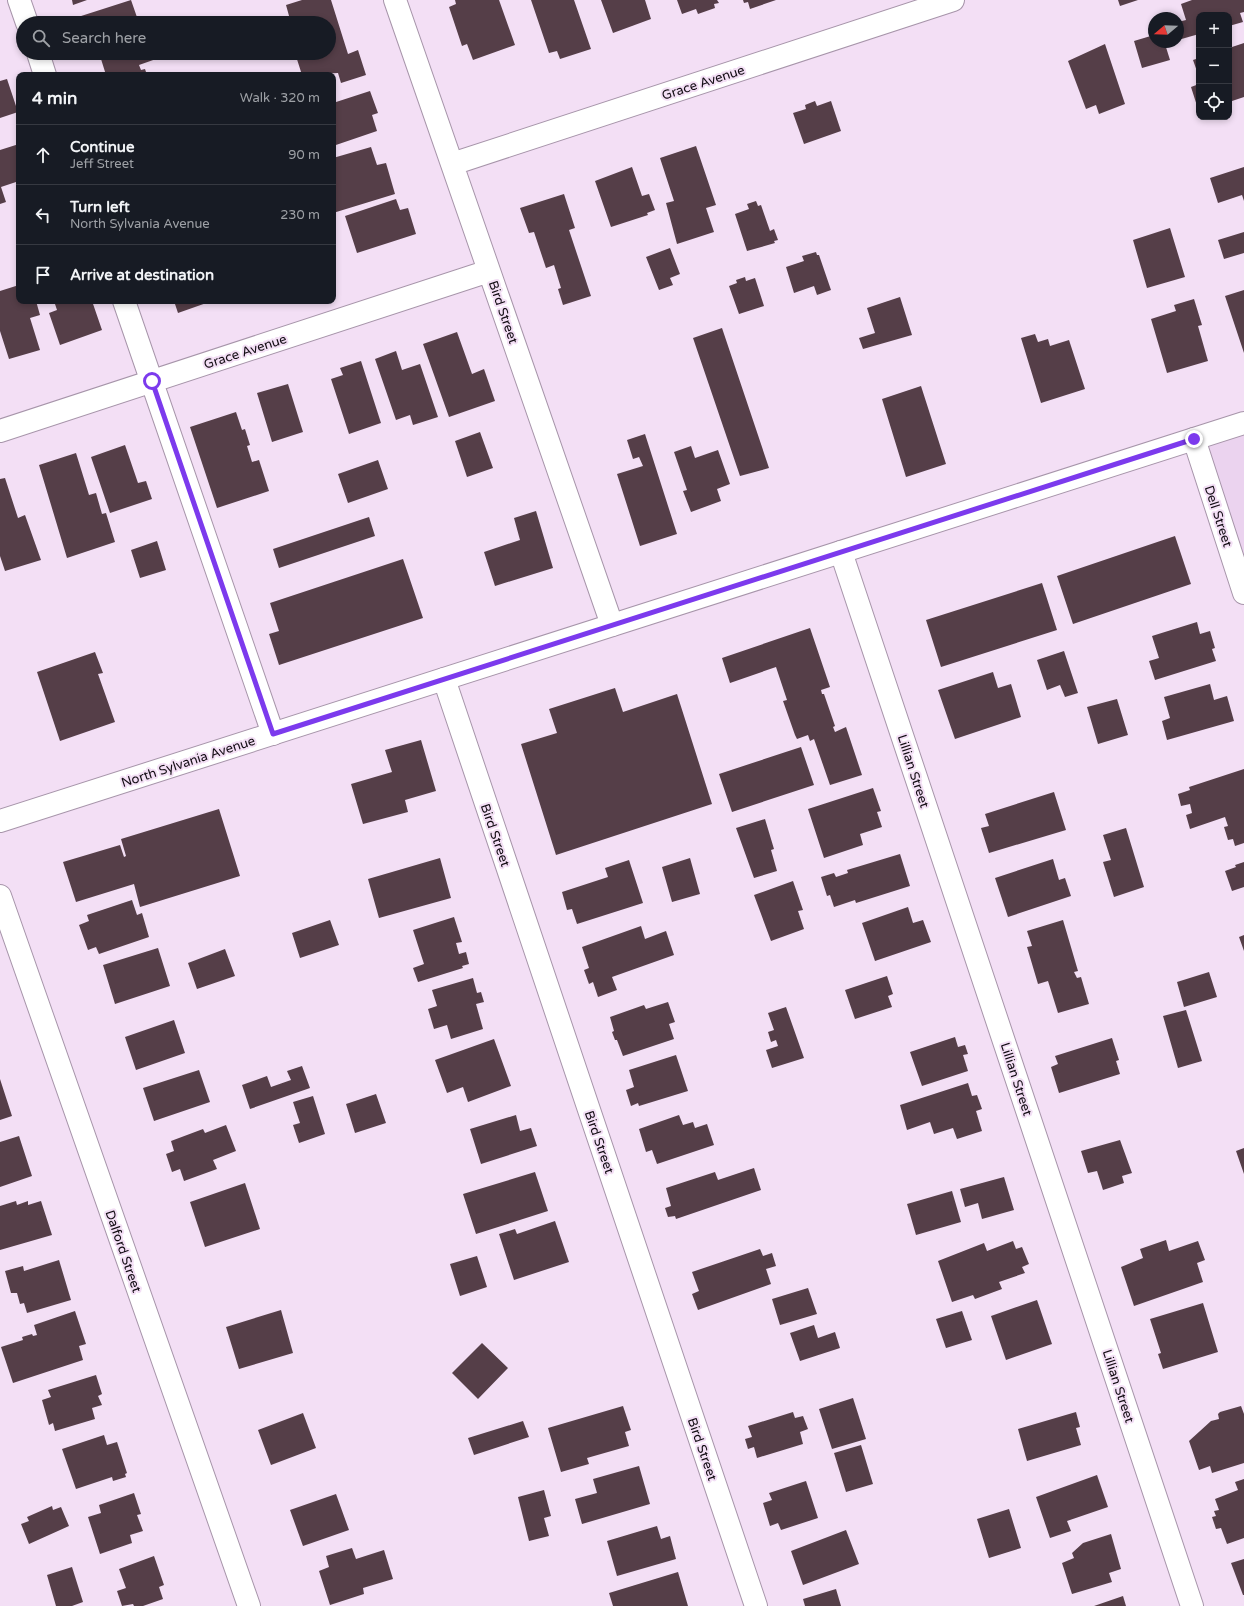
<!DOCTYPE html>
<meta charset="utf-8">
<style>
body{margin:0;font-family:"Varela Round",sans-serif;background:#242831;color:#f1f3f6}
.controls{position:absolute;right:12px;top:12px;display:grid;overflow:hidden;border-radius:8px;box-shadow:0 2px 6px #0003}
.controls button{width:36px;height:36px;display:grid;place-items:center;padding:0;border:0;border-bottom:1px solid #363941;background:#171b24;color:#f1f3f6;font:20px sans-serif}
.compass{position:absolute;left:1148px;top:12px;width:36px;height:36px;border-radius:50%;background:#171b24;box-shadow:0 2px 6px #0003;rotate:251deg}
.stop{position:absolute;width:12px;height:12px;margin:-9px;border:3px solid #7c3aed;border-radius:50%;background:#fff}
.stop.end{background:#7c3aed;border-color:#fff;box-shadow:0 1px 4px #0008}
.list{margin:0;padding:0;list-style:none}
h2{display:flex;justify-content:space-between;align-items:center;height:52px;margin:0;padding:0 16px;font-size:17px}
h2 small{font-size:13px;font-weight:400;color:#9ea1a6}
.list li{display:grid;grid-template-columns:26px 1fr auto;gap:12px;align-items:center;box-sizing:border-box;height:60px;padding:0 16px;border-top:1px solid #363941}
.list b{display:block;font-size:15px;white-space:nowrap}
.list p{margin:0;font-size:13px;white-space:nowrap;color:#9ea1a6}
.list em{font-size:13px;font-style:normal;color:#9ea1a6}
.icon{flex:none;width:22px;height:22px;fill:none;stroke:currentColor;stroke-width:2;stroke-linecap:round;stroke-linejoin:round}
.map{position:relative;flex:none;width:1244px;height:1606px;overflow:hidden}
.search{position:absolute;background:#171b24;box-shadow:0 2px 6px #0003;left:16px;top:16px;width:320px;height:44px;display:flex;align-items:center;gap:10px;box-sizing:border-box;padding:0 14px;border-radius:22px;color:#9ea1a6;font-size:15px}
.panel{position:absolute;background:#171b24;box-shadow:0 2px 6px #0003;left:16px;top:72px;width:320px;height:232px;border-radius:8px}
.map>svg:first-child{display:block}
.built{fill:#ebd3ef}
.building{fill:#553e48}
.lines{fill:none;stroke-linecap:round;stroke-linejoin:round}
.minor-casing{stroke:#a795aa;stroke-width:24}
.secondary-casing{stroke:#a795aa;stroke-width:24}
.minor{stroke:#fff;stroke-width:22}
.secondary{stroke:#fff;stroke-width:22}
.route{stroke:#7c3aed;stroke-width:5}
.labels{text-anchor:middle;stroke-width:4;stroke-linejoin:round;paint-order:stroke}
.street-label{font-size:13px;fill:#120c13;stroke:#f3dff5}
</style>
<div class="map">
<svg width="1244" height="1606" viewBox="0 0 1244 1606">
<rect width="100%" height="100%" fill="#f3dff5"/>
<path class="built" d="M1244,423V581L1194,439Z"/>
<path class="building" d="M72,0H87L73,5Z
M131,0L139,23H80L78,17Z
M302,0H331L348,54L358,50L366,75L341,83L338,73L302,75L295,53H329V23H291L286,5Z
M455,0H499L515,45L473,60L467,44L462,46L449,7L456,4Z
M531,0H574L591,49L560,59L557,51L549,53Z
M601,0H645L651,19L613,33Z
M677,0H717L719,3L714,4L715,8L698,14L696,9L682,14Z
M743,0H776L750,9L748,2L744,3Z
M1118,0H1138L1120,6Z
M1192,0H1244V12L1240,13L1243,22L1229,26V15H1199V34L1178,40V22L1186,20L1181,4Z
M1154,35V42H1171L1165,44L1170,60L1142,68L1134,41Z
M1244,43V97L1229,102V48Z
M1105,44L1125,104L1099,114L1096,105L1086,109L1068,61Z
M120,53H154L156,59L139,65L141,70L145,69L147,75H106L101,59Z
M1199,58V77L1193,60Z
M7,79L18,112L0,118V81Z
M1199,84V112L1191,87Z
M370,91L378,113L372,115L377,131L333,146V103Z
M815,101L817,106L831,101L841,131L804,144L793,113L806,109L805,105Z
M19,144V181L1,187L6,202L0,204V150Z
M696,146L716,205L706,208L714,232L677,244L666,203L674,201L660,158Z
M371,147L377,165L386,163L395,194L333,213V158Z
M632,167L642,196L649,194L655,210L647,213L648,215L611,227L595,181Z
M1244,167V201L1242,195L1218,203L1210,178Z
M564,194L575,228L569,230L591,296L563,305L558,289L561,288L554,265L546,268L534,232L529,233L520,208Z
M396,199L400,210L408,208L416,234L357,253L345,216Z
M756,201L758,206L761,205L770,231L774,229L778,240L774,241L775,243L747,251L735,214L749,209L747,204Z
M1170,228L1185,277L1147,288L1133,240Z
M1244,232V253L1224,259L1218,240Z
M670,248L680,274L670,278L673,285L659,290L646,257Z
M816,252L817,255H819L831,290L817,295L814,286L794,293L786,267L804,261L802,256Z
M745,277L746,281L755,278L764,306L739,314L729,286L737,283L736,280Z
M19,285V301H36L40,315L30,318L40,350L9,359L0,331V291Z
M1244,290V353L1225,296Z
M900,297L912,335L863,349L859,338L875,333L867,308Z
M1194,299L1202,325L1198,326L1208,361L1167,373L1151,319L1176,311L1174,305Z
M54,301H92L102,330L60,345L49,313L57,310Z
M174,301H212L178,313Z
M722,328L769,468L740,476L693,338Z
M457,332L472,374L484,369L495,401L449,417L423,344Z
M1035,334L1038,342L1048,339L1050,346L1069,340L1085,389L1041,403L1021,338Z
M396,351L402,370L420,364L438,417L413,425L410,415L396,420L375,359Z
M361,361L381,423L349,434L331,379L343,375L340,368Z
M288,384L303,432L272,442L257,393Z
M921,386L946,464L906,477L882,399Z
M236,412L242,430L245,429L250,445L247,446L252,462L259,460L269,491L217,508L190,427Z
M480,432L493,468L467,477L455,441Z
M645,434L677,534L640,546L617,474L643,466L639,457L633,459L627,440Z
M125,445L138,483L146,481L152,499L110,513L91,457Z
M691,446L695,458L718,450L730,484L717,489L721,501L691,512L683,491L687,490L674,452Z
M76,453L89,495L96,493L102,514L106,513L115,542L67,558L39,465Z
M378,460L388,489L348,503L338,474Z
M5,478L18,518L25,515L41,560L5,571L0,556V479Z
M536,511L553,568L495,586L484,552L520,540L514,518Z
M369,517L375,536L279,568L273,549Z
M1175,536L1191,584L1073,624L1057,576Z
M157,541L166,570L140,578L131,550Z
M403,559L423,618L279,665L269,634L279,631L270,603Z
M1042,583L1057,630L941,667L926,620Z
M1197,622L1200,634L1210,631L1215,648L1212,649L1216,661L1155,680L1149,661L1159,658L1152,636Z
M810,628L830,687L821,690L822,694H824L835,726L833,727L835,732L846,727L862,775L830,785L814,739L810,741L808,735L797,739L795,735L783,701L787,700L776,667L730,683L722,658Z
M1064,651L1078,693L1065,697L1060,685L1047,690L1037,660Z
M95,652L103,673L98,674L115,722L60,741L37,672Z
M993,672L998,688L1011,684L1021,717L955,739L938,690Z
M1210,684L1214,700L1227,696L1234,721L1167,740L1162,721L1170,718L1164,697Z
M615,688L623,712L677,694L712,804L556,855L521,744L557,733L549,709Z
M1117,699L1128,735L1098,744L1087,707Z
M421,740L436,791L405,800L408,812L363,824L351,784L392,772L385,750Z
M801,747L814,785L732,812L719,774Z
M1244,769V843L1235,846L1233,839L1228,840L1224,827L1228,826L1225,817L1190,829L1186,815L1192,813L1190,804L1181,806L1178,794L1190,790L1189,787Z
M873,788L881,811L877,812L882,827L860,834L863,845L824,858L808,809Z
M1054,792L1066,830L989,853L981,828L989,826L985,814Z
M219,809L240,876L140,907L134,884L76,902L63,862L120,845L124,857L126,856L121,839Z
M765,819L774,849L771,850L777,871L754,878L736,828Z
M1126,828L1144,887L1114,897L1103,862L1111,860L1103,835Z
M900,854L910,886L856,903L855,900L834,907L830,895L827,896L821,877L834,873L836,877L848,873L847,870Z
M440,858L451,898L379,918L368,879Z
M690,858L700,894L672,902L662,867Z
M1053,859L1059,880L1065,878L1071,896L1008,917L995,878Z
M629,860L643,903L577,924L572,909L567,910L562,892L608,877L605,868Z
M1244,862V887L1232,891L1225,871L1236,867L1235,865Z
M793,881L803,910L798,911L804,929L771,941L754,895Z
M132,900L137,915L142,913L149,937L99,954L96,947L88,950L79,925L89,921L87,915Z
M908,907L913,923L923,920L931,942L875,961L862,923Z
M454,917L462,942L456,943L459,954L466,952L469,964L462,966L463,968L418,982L413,968L424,964L413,930Z
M330,920L339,945L300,958L292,933Z
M1063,920L1078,971L1074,972L1077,978L1081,977L1089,1004L1058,1013L1048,981L1038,984L1027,947L1032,946L1027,931Z
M641,926L645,939L666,931L674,955L612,977L617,990L598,997L593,982L589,984L584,970L589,968L582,947Z
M1244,935V951L1239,937Z
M158,948L170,986L115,1004L103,965Z
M225,949L235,976L197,989L188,963Z
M1209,972L1217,997L1184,1007L1177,982Z
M887,976L893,994L888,996L892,1007L855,1019L845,990Z
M473,978L477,993L481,992L484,1002L476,1004L483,1029L451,1039L447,1025L434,1029L428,1009L437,1006L432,990Z
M668,1002L675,1022L669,1024L674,1039L623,1056L617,1040H615L612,1032L614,1031L610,1017L644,1005L646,1009Z
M786,1007L804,1058L772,1068L766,1050L778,1046L776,1040L771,1042L768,1032L774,1030L768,1013Z
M1186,1010L1202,1061L1178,1068L1163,1016Z
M174,1020L185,1053L136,1070L125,1037Z
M955,1037L958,1047L965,1045L968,1054L963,1055L968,1071L922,1086L910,1052Z
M1112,1038L1119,1060L1116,1061L1120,1074L1059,1093L1051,1067L1058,1064L1055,1056Z
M494,1039L511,1086L468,1102L463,1087L447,1093L435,1060Z
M676,1055L688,1091L639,1106L638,1103L631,1106L626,1090L634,1087L629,1070Z
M302,1066L310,1088L250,1109L242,1085L267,1076L271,1087L291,1080L287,1071Z
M199,1070L210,1102L154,1121L143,1088Z
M0,1079L12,1116L0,1120Z
M968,1083L972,1096L977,1095L982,1109L976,1111L982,1131L957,1139L953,1128L934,1134L930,1122L907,1130L900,1105Z
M376,1094L386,1123L355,1133L346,1104Z
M313,1096L325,1134L299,1143L293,1125L300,1123L293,1102Z
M516,1115L520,1131L531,1128L537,1146L481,1164L470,1129Z
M679,1115L683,1125L693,1122L695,1128L707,1124L714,1145L657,1164L652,1150L646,1152L639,1129Z
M226,1125L236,1151L213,1160L217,1169L184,1181L180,1169L172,1172L166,1154L174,1151L171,1141L203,1129L205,1133Z
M19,1136L32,1176L0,1187V1142Z
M1120,1140L1132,1173L1122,1176L1124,1183L1103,1190L1097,1171L1088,1173L1081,1151Z
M1244,1148V1174L1236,1151Z
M754,1168L761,1190L676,1219L675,1216L668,1217L665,1208L671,1206L666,1188L715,1172L718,1180Z
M535,1172L548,1211L476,1234L463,1194Z
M1004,1177L1014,1210L982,1219L978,1203L965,1207L960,1189Z
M245,1183L260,1229L205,1247L190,1202Z
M952,1191L961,1222L916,1235L907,1204Z
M16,1201L17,1205L28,1201V1205L41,1201L52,1235L0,1250V1206Z
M555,1221L569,1262L514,1280L499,1234L515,1229L517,1234Z
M1166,1240L1169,1251L1198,1241L1205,1260L1197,1263L1203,1282L1134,1306L1121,1267L1143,1258L1140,1249Z
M1013,1241L1016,1249L1022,1247L1029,1264L1022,1267L1025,1273L999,1282L1002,1289L975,1299L973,1295L952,1302L938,1261L984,1243L987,1251Z
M760,1249L763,1256L772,1253L776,1266L766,1269L771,1284L698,1310L692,1294L699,1291L692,1272Z
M477,1256L487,1287L460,1296L450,1264Z
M59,1260L71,1300L27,1313L24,1303L20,1304L17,1293H11L5,1271L23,1266L24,1271Z
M808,1288L817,1314L780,1325L772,1299Z
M1037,1300L1052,1344L1006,1360L991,1316Z
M1203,1303L1218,1352L1163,1369L1158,1354L1161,1353L1150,1319Z
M281,1310L293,1353L239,1369L226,1327Z
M75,1311L86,1344L79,1346L83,1360L13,1383L1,1347L23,1340L22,1337L32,1334L33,1336L37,1335L34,1325Z
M962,1311L972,1340L946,1348L936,1319Z
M814,1325L818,1338L835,1332L840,1348L800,1361L790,1333Z
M482,1343L508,1368L478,1399L452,1373Z
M96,1375L102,1394L98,1396L102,1405L92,1408L95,1419L55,1431L53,1423L49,1425L42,1400L51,1397L48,1390Z
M853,1398L866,1439L832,1449L819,1409Z
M623,1406L631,1430L625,1432L629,1446L587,1458L589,1464L561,1472L548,1428Z
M1241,1406L1244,1414V1463L1212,1473L1210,1466L1199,1470L1189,1441L1211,1421L1219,1419L1218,1414L1220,1412Z
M793,1412L795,1418L803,1416L808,1429L800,1432L803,1444L757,1458L754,1447L748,1449L745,1439L752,1437L748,1426Z
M1076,1412L1080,1427L1076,1428L1081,1445L1027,1461L1018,1429Z
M303,1413L316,1448L271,1465L258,1430Z
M523,1421L529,1437L474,1455L468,1438Z
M104,1435L107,1445L117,1442L127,1473L125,1474L126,1477L113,1481L112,1477L76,1489L62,1449Z
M861,1445L873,1484L846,1492L834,1453Z
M639,1466L650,1504L582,1524L575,1499L597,1493L593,1479Z
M1097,1475L1108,1507L1067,1521L1071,1531L1050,1538L1036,1497Z
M1244,1479V1538L1227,1544L1221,1528L1216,1529L1212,1517L1216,1516L1214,1511L1219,1510L1215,1499L1238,1490L1235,1482Z
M806,1481L818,1518L781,1530L778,1523L770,1526L763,1503L772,1500L769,1493Z
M544,1490L551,1516L544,1518L549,1536L529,1541L518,1497Z
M134,1493L141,1514L137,1515L143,1531L130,1535L132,1543L100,1554L88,1517L101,1513L99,1505Z
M336,1494L349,1530L303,1546L290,1510Z
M52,1506L53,1510L61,1507L69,1526L29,1544L21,1524L29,1521L27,1517Z
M1009,1509L1021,1548L989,1558L977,1519Z
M657,1526L661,1539L670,1536L676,1559L617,1576L607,1541Z
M846,1530L859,1564L803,1585L791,1551Z
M1111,1534L1121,1569L1109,1573L1112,1582L1072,1594L1062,1563L1074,1558L1072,1553L1083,1543Z
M352,1548L356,1559L384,1550L393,1579L363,1588L364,1594L330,1605L319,1571L329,1567L326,1556Z
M154,1556L164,1585L159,1587L163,1599L143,1606H134L133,1604L122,1606L117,1591L126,1588L119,1569Z
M1244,1559V1595H1243L1231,1563Z
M72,1567L83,1602L72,1606H56L47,1575Z
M678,1572L688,1606H613L609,1593Z
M836,1589L841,1606H805L803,1599Z
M1123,1596L1126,1606H1094Z"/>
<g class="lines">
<g class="minor-casing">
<path id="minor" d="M19,0L27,23
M395,0L612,625
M38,53L45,75
M452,164L953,0
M124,301L273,734
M0,431L489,271
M1194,439L1244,593
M841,552L1192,1606
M444,679L756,1606
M0,896L249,1606"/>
</g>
<g class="secondary-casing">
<path id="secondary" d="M0,821L1244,423"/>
</g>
<use href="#minor" class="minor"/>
<use href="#secondary" class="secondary"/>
</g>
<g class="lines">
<path class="route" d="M152,381L273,734L1194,439"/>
</g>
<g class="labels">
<g class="street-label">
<text transform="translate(703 82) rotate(-18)" y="5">Grace Avenue</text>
<text transform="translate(504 312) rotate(71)" y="5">Bird Street</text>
<text transform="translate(245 351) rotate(-18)" y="5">Grace Avenue</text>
<text transform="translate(1219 516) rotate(72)" y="5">Dell Street</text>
<text transform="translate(188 761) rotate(-18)" y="5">North Sylvania Avenue</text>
<text transform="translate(914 771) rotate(72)" y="5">Lillian Street</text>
<text transform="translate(496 835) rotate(71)" y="5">Bird Street</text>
<text transform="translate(1017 1079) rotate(72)" y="5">Lillian Street</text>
<text transform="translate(600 1142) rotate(71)" y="5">Bird Street</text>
<text transform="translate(124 1251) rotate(71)" y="5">Dalford Street</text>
<text transform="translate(1119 1386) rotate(72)" y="5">Lillian Street</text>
<text transform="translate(703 1449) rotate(71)" y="5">Bird Street</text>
</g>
</g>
</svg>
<div class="controls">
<button>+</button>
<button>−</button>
<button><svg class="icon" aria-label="locate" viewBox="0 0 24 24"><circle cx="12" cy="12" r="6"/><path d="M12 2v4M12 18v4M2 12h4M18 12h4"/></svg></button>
</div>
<svg class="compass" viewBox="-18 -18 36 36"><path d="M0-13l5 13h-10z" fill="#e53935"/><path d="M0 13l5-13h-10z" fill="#9ea1a6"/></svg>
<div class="stop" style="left:152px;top:381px"></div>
<div class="stop end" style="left:1194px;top:439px"></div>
<div class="search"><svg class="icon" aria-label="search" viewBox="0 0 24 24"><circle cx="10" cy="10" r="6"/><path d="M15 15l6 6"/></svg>Search here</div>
<section class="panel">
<h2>4 min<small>Walk · 320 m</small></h2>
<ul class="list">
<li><svg class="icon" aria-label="ahead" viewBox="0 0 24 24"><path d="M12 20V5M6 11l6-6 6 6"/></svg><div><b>Continue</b><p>Jeff Street</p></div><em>90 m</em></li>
<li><svg class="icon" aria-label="left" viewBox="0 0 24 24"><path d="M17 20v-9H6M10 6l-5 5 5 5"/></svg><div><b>Turn left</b><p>North Sylvania Avenue</p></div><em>230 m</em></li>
<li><svg class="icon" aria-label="arrive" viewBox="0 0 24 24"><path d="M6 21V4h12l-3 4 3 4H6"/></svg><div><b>Arrive at destination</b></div></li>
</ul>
</section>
</div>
